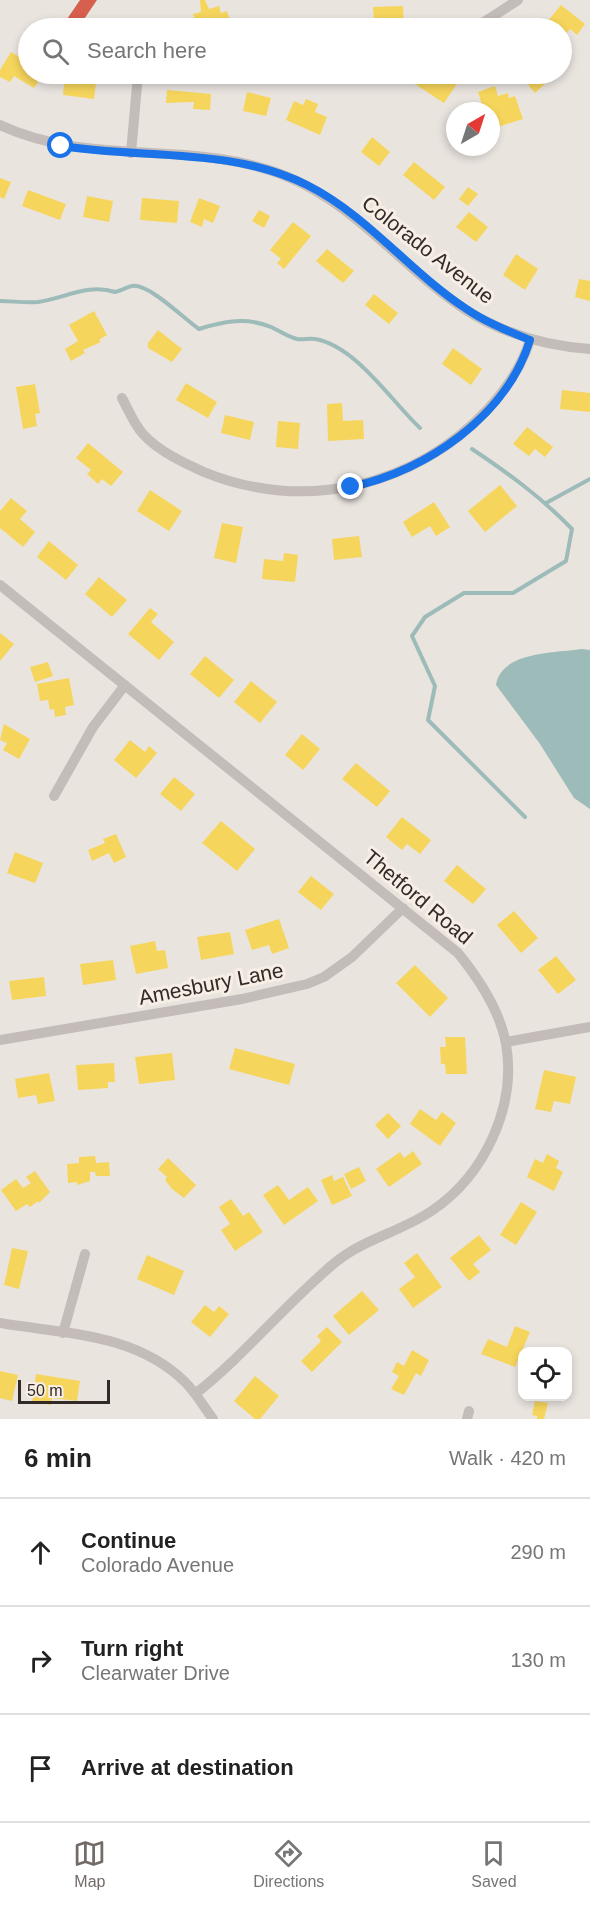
<!DOCTYPE html>
<meta charset="utf-8">
<style>
body{margin:0;font-family:Helvetica,sans-serif;background:#f2f2f2;color:#222}
.controls{position:absolute;right:18px;bottom:18px;display:grid;overflow:hidden;border-radius:12px;box-shadow:0 3px 9px #0003}
.controls button{width:54px;height:54px;display:grid;place-items:center;padding:0;border:0;border-bottom:2px solid #e0e0e0;background:#fff;color:#222;font:30px sans-serif}
.compass{position:absolute;left:446px;top:102px;width:54px;height:54px;border-radius:50%;background:#fff;box-shadow:0 3px 9px #0003;rotate:39deg}
.scale{position:absolute;left:18px;bottom:15px;width:92px;box-sizing:border-box;padding-left:6px;border:3px solid #332a27;border-top:0;font-size:16px;line-height:21px;white-space:nowrap;color:#332a27;-webkit-text-stroke:4px #f7eee6;paint-order:stroke}
.stop{position:absolute;width:18px;height:18px;margin:-14px;border:4px solid #1a73e8;border-radius:50%;background:#fff}
.stop.end{background:#1a73e8;border-color:#fff;box-shadow:0 2px 6px #0008}
.list{margin:0;padding:0;list-style:none}
h2{display:flex;justify-content:space-between;align-items:center;height:78px;margin:0;padding:0 24px;font-size:26px}
h2 small{font-size:20px;font-weight:400;color:#767676}
.list li{display:grid;grid-template-columns:39px 1fr auto;gap:18px;align-items:center;box-sizing:border-box;height:108px;padding:0 24px;border-top:2px solid #e0e0e0}
.list b{display:block;font-size:22px;white-space:nowrap}
.list p{margin:0;font-size:20px;white-space:nowrap;color:#767676}
.list em{font-size:20px;font-style:normal;color:#767676}
.icon{flex:none;width:33px;height:33px;fill:none;stroke:currentColor;stroke-width:2;stroke-linecap:round;stroke-linejoin:round}
.map{position:relative;flex:none;width:590px;height:1419px;overflow:hidden}
.search{position:absolute;background:#fff;box-shadow:0 3px 9px #0003;left:18px;right:18px;top:18px;height:66px;display:flex;align-items:center;gap:15px;box-sizing:border-box;padding:0 21px;border-radius:33px;color:#767676;font-size:22px}
.sheet{height:402px;background:#fff}
nav{display:flex;justify-content:space-around;align-items:center;box-sizing:border-box;height:84px;border-top:2px solid #e0e0e0;background:#fff;font-size:16px;color:#767676}
nav a{display:grid;justify-items:center;gap:3px}
nav .on{color:#736b67}
.map>svg:first-child{display:block}
.water{fill:#9dbbb8}
.homes{fill:#f6d55c}
.shops{fill:#d6604d}
.lines{fill:none;stroke-linecap:round;stroke-linejoin:round}
.stream{stroke:#9dbbb8;stroke-width:4}
.street{stroke:#c3bcb8;stroke-width:10}
.route{stroke:#1a73e8;stroke-width:8}
.labels{text-anchor:middle;stroke-width:6;stroke-linejoin:round;paint-order:stroke}
.street-label{font-size:21px;fill:#332a27;stroke:#f7eee6}
</style>
<div class="map">
<svg width="590" height="1419" viewBox="0 0 590 1419">
<rect width="100%" height="100%" fill="#eae4df"/>
<path class="water" d="M582,649L590,650V809L574,798L540,744L496,685C501,651 556,653 582,649Z"/>
<path class="homes" d="M200,0H205L209,9L219,6L221,13L227,11L231,24L216,28H198L193,14L201,12Z
M561,5L585,24L577,35L570,29L562,39V28L543,27Z
M403,6L404,28H367L366,19H374L373,7Z
M11,52L28,62V74H43L34,88L14,76L10,82L0,77V70Z
M65,74H79L78,82L96,83L94,99L63,95Z
M422,74H454L461,78L444,103L415,84Z
M519,74H547L545,75L549,80L535,93Z
M495,86L498,96L508,93L509,98L515,96L523,119L491,129V111H484L478,92Z
M167,90L211,94L210,110L193,109L194,102L166,103Z
M247,92L271,98L266,116L243,111Z
M306,99L318,104L315,112L327,117L320,135L286,120L294,101L303,105Z
M372,137L390,152L379,166L361,152Z
M414,162L445,187L434,200L403,175Z
M0,178L11,182L4,199L0,197Z
M468,187L478,194L468,206L459,199Z
M28,190L66,204L60,220L22,206Z
M87,196L113,201L109,222L83,217Z
M142,198L179,201L177,223L140,220Z
M199,198L220,206L213,223L204,219L202,227L190,222Z
M259,210L270,216L264,228L252,221Z
M469,212L488,227L476,242L456,227Z
M293,222L311,236L284,269L277,263L281,259L270,250Z
M327,249L354,271L343,283L316,261Z
M516,254L538,269L525,290L503,275Z
M579,279L590,281V301L575,297Z
M374,294L398,313L389,324L365,305Z
M94,311L107,335L99,340L101,342L83,350L85,353L71,361L65,349L78,341L69,325Z
M158,330L182,349L172,362L148,348V343Z
M453,348L482,369L471,385L442,364Z
M186,383L217,402L208,418L176,400Z
M35,384L40,413L35,414L37,426L23,429L16,387Z
M562,390L590,393V412L560,409Z
M342,403L343,421L363,420L364,439L328,441L327,404Z
M225,415L254,422L250,440L221,433Z
M278,421L300,423L298,449L276,447Z
M527,427L553,447L545,457L535,449L529,456L513,444Z
M88,443L123,472L111,486L102,479L98,484L87,474L91,470L76,458Z
M500,485L517,506L485,532L468,511Z
M150,490L182,511L169,531L137,511Z
M11,498L27,511L20,519L35,532L23,547L0,528V511Z
M434,502L450,527L436,536L430,526L412,537L403,522Z
M222,523L243,527L236,563L214,558Z
M359,536L362,557L334,560L332,539Z
M49,541L78,565L66,580L37,557Z
M284,553L298,555L295,582L262,579L264,559L283,561Z
M99,577L127,600L112,617L85,594Z
M150,608L158,614L151,622L174,642L159,660L128,634Z
M0,633L14,644L0,661Z
M205,656L234,680L219,698L190,674Z
M48,662L53,676L35,682L30,667Z
M69,678L74,705L65,707L66,715L55,717L54,709L50,710L48,700L40,701L37,684Z
M251,681L277,702L260,723L234,702Z
M4,724L30,739L19,759L3,750L7,743L0,740Z
M302,734L320,749L303,770L285,755Z
M130,740L145,752L149,746L157,753L136,778L114,760Z
M356,763L390,791L377,807L342,779Z
M174,777L195,794L181,811L160,794Z
M402,817L431,840L420,854L407,844L402,850L386,837Z
M221,821L255,849L237,871L202,843Z
M116,834L126,857L114,863L109,853L92,861L88,850L105,843L103,839Z
M15,852L43,863L35,883L7,873Z
M457,865L486,889L473,904L444,881Z
M311,876L334,894L321,910L298,892Z
M514,911L538,938L521,953L497,925Z
M279,919L289,948L272,954L269,945L252,950L245,930Z
M230,932L234,954L201,960L197,937Z
M155,941L157,951L165,950L168,968L136,974L130,946Z
M556,956L576,980L558,994L538,970Z
M113,960L116,980L83,985L80,964Z
M415,965L448,998L430,1017L396,983Z
M44,977L46,996L12,1000L9,981Z
M445,1037H465L467,1074H446L445,1064H441L440,1047H446Z
M235,1048L295,1064L289,1085L229,1069Z
M172,1053L175,1080L139,1084L135,1057Z
M114,1063L115,1082H108V1088L78,1090L76,1065Z
M544,1070L576,1077L570,1104L554,1101L551,1112L535,1109Z
M49,1073L55,1101L38,1104L36,1095L18,1098L15,1079Z
M420,1109L436,1120L442,1112L456,1123L440,1146L410,1124Z
M388,1113L401,1126L388,1139L375,1125Z
M413,1151L422,1164L389,1187L376,1169L400,1152L404,1158Z
M547,1154L559,1161L556,1168L563,1172L554,1191L527,1177L535,1159L543,1163Z
M95,1156L96,1163L109,1162L110,1176H96L95,1172H90V1181L77,1185V1182L68,1183L67,1164L79,1163V1157Z
M168,1158L196,1185L184,1198L172,1189L165,1180L167,1177L158,1169Z
M359,1167L366,1181L351,1189L344,1174Z
M35,1171L50,1192L39,1203L38,1201L30,1207L27,1204L16,1211L1,1190L16,1179L23,1188L31,1183L26,1177Z
M332,1175L334,1181L343,1177L352,1196L332,1205L321,1180Z
M278,1185L289,1200L308,1187L318,1201L284,1225L263,1195Z
M231,1199L243,1216L249,1212L263,1232L235,1251L221,1230L230,1224L219,1207Z
M521,1202L537,1212L516,1245L500,1235Z
M479,1235L491,1250L473,1264L480,1272L469,1281L450,1258Z
M12,1248L28,1251L19,1289L4,1285Z
M417,1253L442,1287L413,1308L399,1289L415,1277L404,1263Z
M147,1255L184,1271L174,1295L137,1279Z
M362,1291L379,1310L349,1335L333,1316Z
M205,1305L214,1312L219,1306L229,1314L210,1337L191,1322Z
M515,1326L530,1332L515,1367L481,1354L488,1339L507,1347Z
M327,1327L342,1342L312,1372L301,1361L321,1341L317,1336Z
M412,1350L429,1360L421,1376L416,1373L404,1395L391,1389L399,1376L392,1372L397,1362L404,1366Z
M0,1371L18,1375L12,1401L0,1398Z
M36,1374L80,1381L77,1401L52,1398L51,1405L32,1402Z
M255,1376L279,1396L260,1419H255L234,1401Z
M535,1401L548,1403L544,1419H537V1416L532,1415Z"/>
<path class="shops" d="M80,0H97L78,28H75L65,22Z"/>
<g class="lines">
<path class="stream" d="M0,301C12,301 25,303 38,302C65,298 89,283 115,292C121,291 127,287 132,286C149,283 185,320 199,329C224,321 247,317 271,327C280,331 288,337 297,339C303,340 309,338 315,339C356,346 391,401 420,428
M472,449C508,473 541,497 572,529L566,561L513,593H464L425,617L412,636L435,686L428,720L525,817
M546,503L590,479"/>
<path class="street" d="M484,22L518,0
M0,125C91,168 197,138 288,177C358,206 403,269 466,310C504,334 545,346 590,349
M131,153L138,74
M122,398C128,409 134,424 143,434C158,451 184,463 204,472C303,513 416,487 488,409C507,388 522,366 530,340
M0,585L458,953C479,979 500,1010 506,1044C517,1107 484,1175 433,1210C403,1231 366,1238 337,1261C287,1302 246,1354 195,1394
M54,796L93,727L125,685
M0,1040L242,999L307,984L324,977L352,957L403,908
M506,1042L590,1027
M0,1323C65,1334 135,1333 185,1382C196,1393 204,1407 213,1419
M63,1333L85,1254
M467,1419L469,1411"/>
</g>
<g class="lines">
<path class="route" d="M61,146C143,159 230,147 307,185C367,215 409,271 465,308C485,322 508,331 530,340C506,417 427,470 351,487"/>
</g>
<g class="labels">
<g class="street-label">
<text transform="translate(428 250) rotate(38)" y="7">Colorado Avenue</text>
<text transform="translate(418 897) rotate(40)" y="7">Thetford Road</text>
<text transform="translate(211 984) rotate(-11)" y="7">Amesbury Lane</text>
</g>
</g>
</svg>
<div class="controls">
<button><svg class="icon" aria-label="locate" viewBox="0 0 24 24"><circle cx="12" cy="12" r="6"/><path d="M12 2v4M12 18v4M2 12h4M18 12h4"/></svg></button>
</div>
<svg class="compass" viewBox="-18 -18 36 36"><path d="M0-13l5 13h-10z" fill="#e53935"/><path d="M0 13l5-13h-10z" fill="#767676"/></svg>
<div class="scale">50 m</div>
<div class="stop" style="left:61px;top:146px"></div>
<div class="stop end" style="left:351px;top:487px"></div>
<div class="search"><svg class="icon" aria-label="search" viewBox="0 0 24 24"><circle cx="10" cy="10" r="6"/><path d="M15 15l6 6"/></svg>Search here</div>
</div>
<section class="sheet">
<h2>6 min<small>Walk · 420 m</small></h2>
<ul class="list">
<li><svg class="icon" aria-label="ahead" viewBox="0 0 24 24"><path d="M12 20V5M6 11l6-6 6 6"/></svg><div><b>Continue</b><p>Colorado Avenue</p></div><em>290 m</em></li>
<li><svg class="icon" aria-label="right" viewBox="0 0 24 24"><path d="M7 20v-9h11M14 6l5 5-5 5"/></svg><div><b>Turn right</b><p>Clearwater Drive</p></div><em>130 m</em></li>
<li><svg class="icon" aria-label="arrive" viewBox="0 0 24 24"><path d="M6 21V4h12l-3 4 3 4H6"/></svg><div><b>Arrive at destination</b></div></li>
</ul>
</section>
<nav>
<a class="on"><svg class="icon" aria-label="map" viewBox="0 0 24 24"><path d="M3 6l6-2 6 2 6-2v14l-6 2-6-2-6 2zM9 4v14M15 6v14"/></svg>Map</a>
<a><svg class="icon" aria-label="directions" viewBox="0 0 24 24"><path d="M12 3l9 9-9 9-9-9zM9 14v-3h6M13 9l2 2-2 2"/></svg>Directions</a>
<a><svg class="icon" aria-label="saved" viewBox="0 0 24 24"><path d="M7 4h10v16l-5-4-5 4z"/></svg>Saved</a>
</nav>
